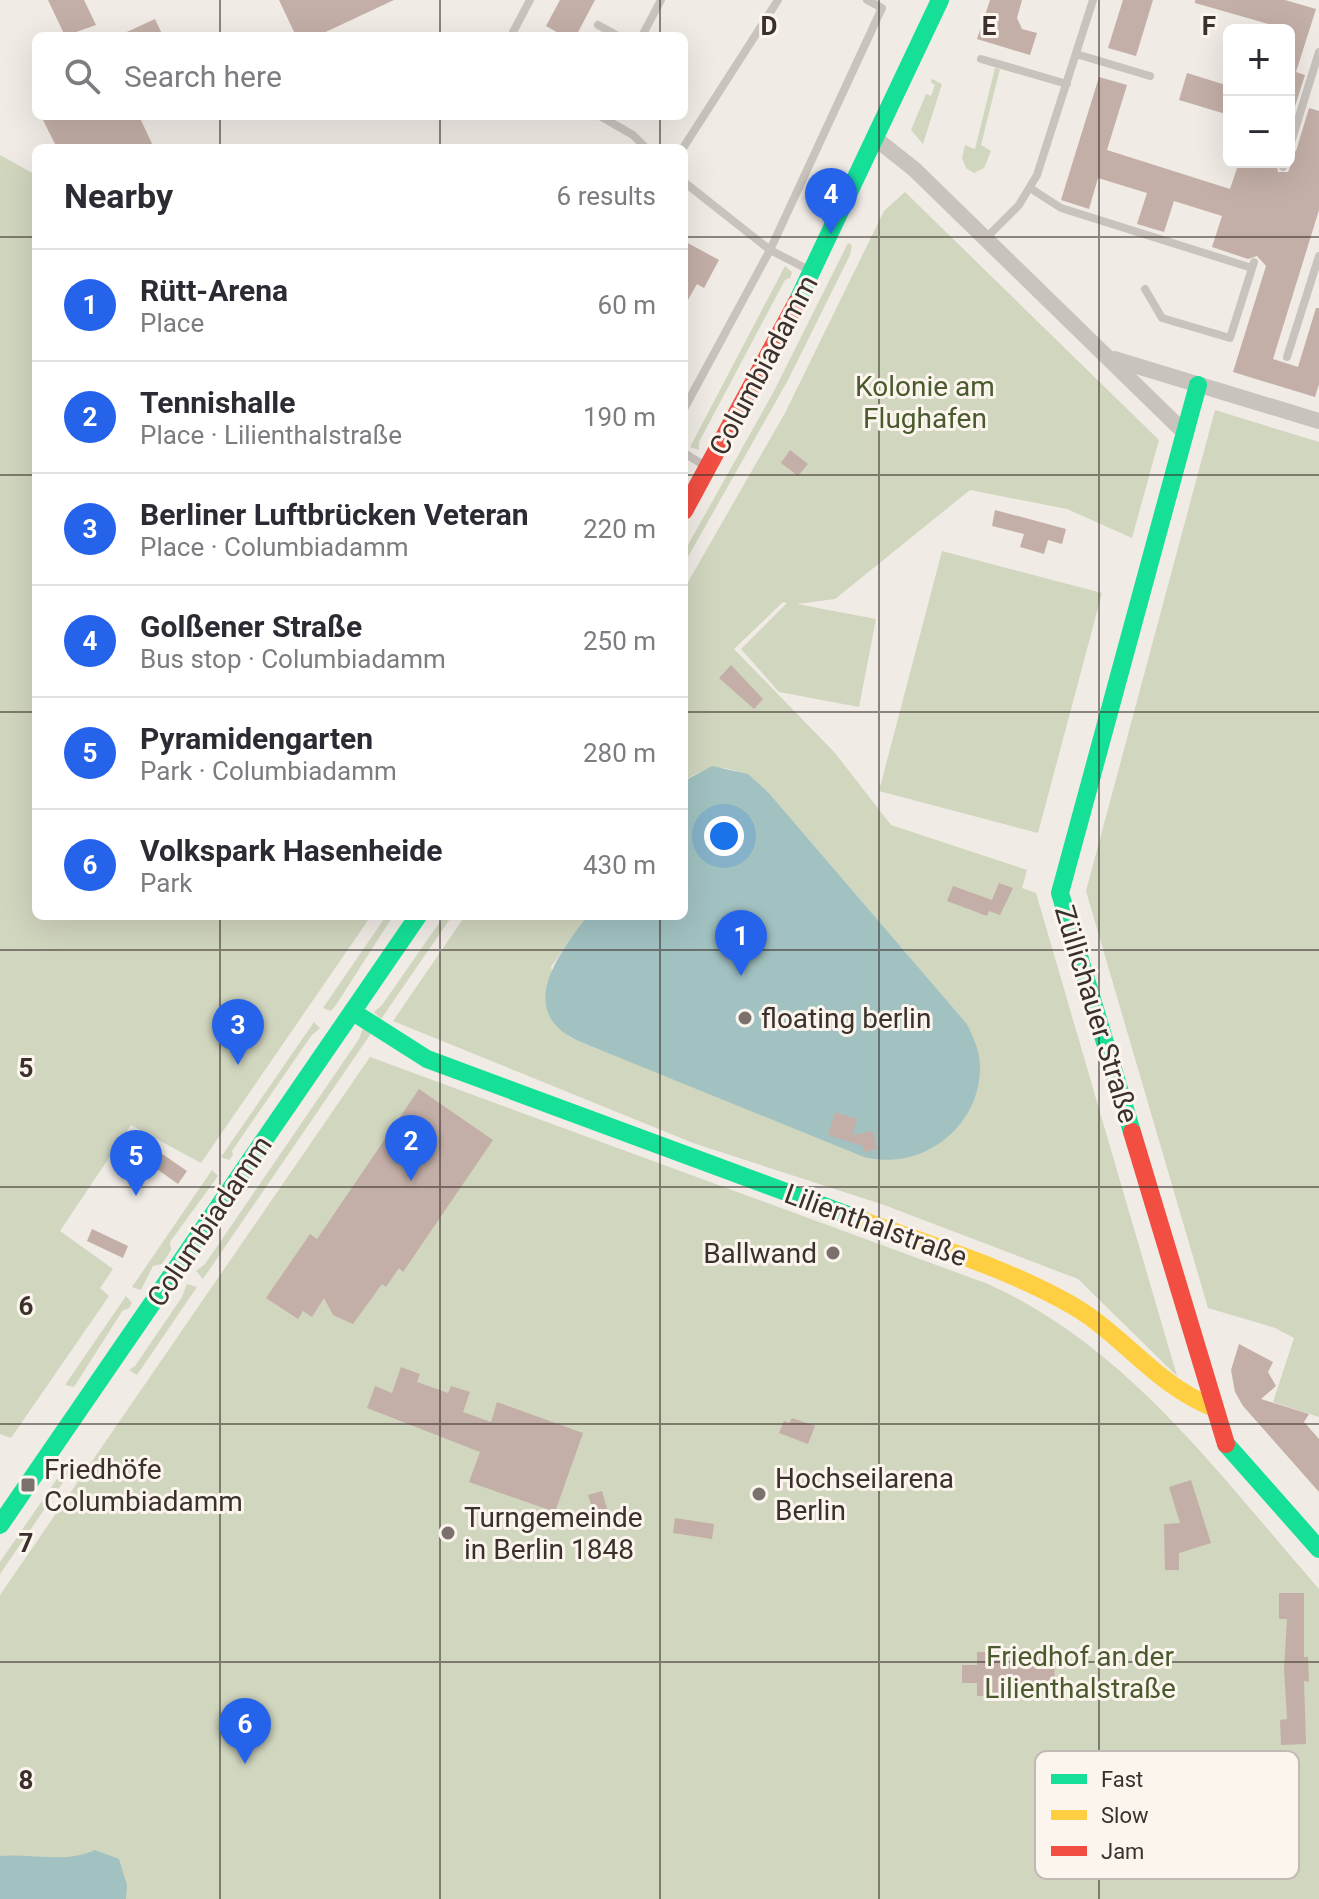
<!DOCTYPE html>
<meta charset="utf-8">
<style>
body{margin:0;font-family:Roboto,sans-serif;background:#f2f2f3;color:#2b2b33}
.controls{position:absolute;right:24px;top:24px;display:grid;overflow:hidden;border-radius:12px;box-shadow:0 8px 32px #0002}
.controls button{width:72px;height:72px;display:grid;place-items:center;padding:0;border:0;border-bottom:2px solid #e1e1e2;background:#fff;color:#2b2b33;font:40px sans-serif}
.you{position:absolute;left:724px;top:836px;width:28px;height:28px;margin:-20px;border:6px solid #fff;border-radius:50%;background:#1a73e8;box-shadow:0 0 0 12px #1a73e833}
.badge{display:grid;place-items:center;width:52px;height:52px;border-radius:50%;background:#2563eb;color:#fff;font-size:26px;font-weight:700}
.pin{position:absolute;translate:-50% -66px;filter:drop-shadow(0 2px 4px #0008)}
.pin::after{content:'';position:absolute;top:42px;width:28px;height:24px;background:inherit;clip-path:polygon(0 0,100% 0,50% 100%)}
.list{margin:0;padding:0;list-style:none}
h2{display:flex;justify-content:space-between;align-items:center;height:104px;margin:0;padding:0 32px;font-size:34px}
h2 small{font-size:26px;font-weight:400;color:#7c7c81}
.list li{display:grid;grid-template-columns:52px 1fr auto;gap:24px;align-items:center;box-sizing:border-box;height:112px;padding:0 32px;border-top:2px solid #e1e1e2}
.list b{display:block;font-size:30px;white-space:nowrap}
.list p{margin:0;font-size:26px;white-space:nowrap;color:#7c7c81}
.list em{font-size:26px;font-style:normal;color:#7c7c81}
.icon{flex:none;width:44px;height:44px;fill:none;stroke:currentColor;stroke-width:2;stroke-linecap:round;stroke-linejoin:round}
.map{position:relative;flex:none;width:1319px;height:1899px;overflow:hidden}
.search{position:absolute;background:#fff;box-shadow:0 8px 32px #0002;left:32px;top:32px;width:656px;height:88px;display:flex;align-items:center;gap:20px;box-sizing:border-box;padding:0 28px;border-radius:12px;color:#7c7c81;font-size:30px}
.panel{position:absolute;background:#fff;box-shadow:0 8px 32px #0002;left:32px;top:144px;width:656px;height:776px;border-radius:12px}
.map>svg:first-child{display:block}
.green{fill:#d1d6bf}
.water{fill:#a1c2c1}
.building{fill:#c3afa7}
.lines{fill:none;stroke-linecap:round;stroke-linejoin:round}
.lane{stroke:#c9c3be;stroke-width:8}
.street{stroke:#c9c3be;stroke-width:16}
.fast{stroke:#16e098;stroke-width:18}
.slow{stroke:#ffcf43;stroke-width:18}
.jam{stroke:#f24e42;stroke-width:18}
.grid{fill:none;stroke:#3b302b;stroke-width:2;stroke-opacity:0.55}
.poi-dot{fill:#7a716c;stroke:#fbf5ee;stroke-width:3}
.labels{text-anchor:middle;stroke-width:6;stroke-linejoin:round;paint-order:stroke}
.street-label{font-size:28px;fill:#3b302b;stroke:#fbf5ee}
.park-label{font-size:28px;fill:#4a5a2e;stroke:#fbf5ee}
.poi-label{font-size:28px;fill:#3b302b;stroke:#fbf5ee;text-anchor:start}
.key{fill:#fbf5ee;stroke:#c1bab4;stroke-width:2}
.key-label{font-size:22px;fill:#3b302b}
.grid-label{font-size:26px;text-anchor:middle;font-weight:bold;fill:#3b302b;stroke:#fbf5ee;stroke-width:6;stroke-linejoin:round;paint-order:stroke}
</style>
<div class="map">
<svg width="1319" height="1899" viewBox="0 0 1319 1899">
<rect width="100%" height="100%" fill="#f0ebe5"/>
<path class="green" d="M995,68L1000,69L981,145L991,151L984,168L974,173L966,168L962,158L965,145L975,149Z
M932,79L942,84L923,144L911,130L926,94L931,96L935,85L931,82Z
M0,155L36,175V916H371L201,1163L131,1125L60,1231L113,1269L100,1288L109,1296L11,1438L0,1434Z
M905,192L1159,440L1132,538L1067,509L970,490L835,599L797,604L876,619L859,707L779,692L741,649L787,603L783,602L734,649L835,753L891,825L1027,870L1022,888L1036,893L1177,1376L1078,1279L884,1205L693,1143L393,1021L465,916H587L551,967L569,1037L576,1040L878,1160L975,1097L980,1064L967,1024L768,792C742,768 716,758 684,781V589L785,413L884,211Z
M848,243L852,245L850,255L788,380L684,564V552L774,391Z
M785,266L792,272L790,278L785,280L699,442V450L690,447Z
M1215,410L1319,442V1417L1273,1402L1294,1338L1275,1328L1208,1308L1086,891Z
M942,551L1102,593L1038,833L879,791Z
M386,916H393L336,1005L331,1011L323,1008Z
M444,916H452L381,1019L374,1012L382,1005Z
M314,1022L320,1028L311,1036L232,1151L233,1155L229,1160L221,1157Z
M363,1028L372,1032L203,1279L196,1271L205,1264L359,1039Z
M370,1057L988,1284C1128,1347 1220,1476 1319,1589V1899H0V1595Z
M212,1170L218,1176L170,1242L171,1250L162,1264L153,1266L141,1290L132,1287Z
M187,1284L197,1287L137,1375L129,1370L135,1366L182,1297Z
M126,1296L132,1303L128,1309L123,1310L74,1387L65,1385Z
M63,1466L72,1469L0,1574V1562L59,1476Z"/>
<path class="water" d="M712,766L748,774L768,792L967,1024C973,1037 980,1051 980,1066C981,1126 923,1172 864,1157L576,1040C514,1009 561,952 587,916H684V781Z
M95,1850L119,1859L127,1885L126,1899H0V1856C32,1853 65,1864 95,1850Z"/>
<path class="building" d="M48,0H84L96,25L65,36Z
M279,0H394L317,36H296Z
M560,0H595L576,36H564L546,26Z
M990,0H1022L1017,18L1022,29L1037,33L1030,55L977,39Z
M1123,0H1153L1136,56L1108,48Z
M1195,0H1285L1316,9L1296,72L1305,75L1289,125V30L1195,3Z
M155,19L163,36H118Z
M1187,73L1229,86V115L1179,100Z
M1099,77L1127,85L1107,150L1230,189L1239,162H1277L1278,172H1288L1292,162L1289,156L1296,151L1309,108L1319,111V210L1273,359L1298,367L1316,308H1319V384L1315,397L1233,372L1266,266L1257,256L1248,259L1212,247L1222,216L1174,201L1164,232L1137,224L1147,193L1098,178L1089,209L1061,200Z
M41,116H139L154,148H57Z
M684,241L719,260L704,288L697,284L684,307Z
M790,450L808,464L798,476L781,463Z
M995,510L1066,529L1062,544L1048,540L1044,554L1020,547L1024,534L992,526Z
M731,665L763,699L754,709L719,678Z
M999,883L1013,888L1000,915L989,911L987,916L947,901L953,886L992,900Z
M419,1089L493,1140L403,1272L399,1268L386,1287L382,1284L353,1324L333,1315L324,1298L312,1317L303,1311L298,1319L266,1298L310,1234L317,1239Z
M835,1112L857,1119L852,1135L873,1131L877,1149L864,1152L863,1146L828,1135Z
M136,1136L187,1171L178,1184L127,1148Z
M92,1229L128,1246L123,1258L87,1241Z
M1239,1344L1273,1362L1268,1372L1276,1386L1261,1399L1309,1414L1304,1422L1319,1439V1492L1243,1406L1235,1392L1231,1370Z
M401,1367L420,1374L417,1382L448,1393L451,1386L470,1392L463,1412L491,1422L497,1402L583,1433L555,1512L469,1482L480,1452L367,1408L375,1386L392,1393Z
M792,1418L815,1426L808,1444L779,1433L784,1421L789,1423Z
M1191,1480L1211,1543L1179,1553V1570H1165L1164,1524L1180,1523L1169,1487Z
M602,1491L610,1519L597,1523L588,1495Z
M675,1518L714,1524L712,1539L673,1533Z
M1279,1593H1304V1657H1308L1309,1682L1304,1681L1306,1744L1281,1745L1280,1720L1287,1719L1284,1669L1287,1619H1279Z
M1054,1651L1055,1695L977,1696V1683H962V1665H977V1652Z"/>
<g class="lines">
<path class="lane" d="M598,25L618,36
M511,36L530,0
M642,36L661,0
M1076,54L1150,76
M981,59L1067,84
M600,116L633,135L646,148
M683,148L778,0
M1289,149L1319,52
M1283,167L1285,162
M684,182L770,250L811,271
M1030,188L1061,208L1252,268
M986,238L1019,205L1037,175L1093,0
M1145,289L1162,318L1230,338L1254,262
M1287,357L1319,256
M684,409L770,250L882,8L867,0
M684,453L707,467"/>
<path class="street" d="M876,139L914,169L1186,434
M1114,359L1319,421"/>
<path class="fast" d="M797,302L940,0
M353,1012L427,1059L864,1221
M1132,1132L1060,893L1198,385
M1226,1444L1319,1549
M0,1525L418,916"/>
<path class="slow" d="M864,1221C935,1247 1010,1269 1075,1307C1126,1338 1155,1384 1214,1408"/>
<path class="jam" d="M684,511L797,302
M1132,1132L1226,1444"/>
</g>
<path class="grid" d="M220,0V36M440,0V36M660,0V36M879,0V1899M1099,0V1899M220,116V148M440,116V148M660,116V148M0,237H36M684,237H1319M0,475H36M684,475H1319M0,712H36M684,712H1319M220,916V1899M440,916V1899M660,916V1899M0,950H1319M0,1187H1319M0,1424H1319M0,1662H1319"/>
<g class="poi-dot">
<circle cx="745" cy="1018" r="8"/>
<circle cx="833" cy="1253" r="8"/>
<rect x="20" y="1477" width="16" height="16" rx="4"/>
<circle cx="759" cy="1494" r="8"/>
<circle cx="448" cy="1533" r="8"/>
</g>
<g class="labels">
<g class="street-label">
<text transform="translate(763 365) rotate(-62)" y="10">Columbiadamm</text>
<text transform="translate(1097 1014) rotate(73)" y="10">Züllichauer Straße</text>
<text transform="translate(209 1221) rotate(-56)" y="10">Columbiadamm</text>
<text transform="translate(876 1225) rotate(20)" y="10">Lilienthalstraße</text>
</g>
<g class="park-label">
<text x="925" y="396">Kolonie am<tspan x="925" dy="32">Flughafen</tspan></text>
<text x="1080" y="1666">Friedhof an der<tspan x="1080" dy="32">Lilienthalstraße</tspan></text>
</g>
<g class="poi-label">
<text x="761" y="1028">floating berlin</text>
<text x="817" y="1263" text-anchor="end">Ballwand</text>
<text x="44" y="1479">Friedhöfe<tspan x="44" dy="32">Columbiadamm</tspan></text>
<text x="775" y="1488">Hochseilarena<tspan x="775" dy="32">Berlin</tspan></text>
<text x="464" y="1527">Turngemeinde<tspan x="464" dy="32">in Berlin 1848</tspan></text>
</g>
</g>
<rect x="1035" y="1751" width="264" height="128" rx="12" class="key"/>
<rect x="1051" y="1774" width="36" height="10" fill="#16e098"/>
<rect x="1051" y="1810" width="36" height="10" fill="#ffcf43"/>
<rect x="1051" y="1846" width="36" height="10" fill="#f24e42"/>
<g class="key-label">
<text x="1101" y="1787">Fast</text>
<text x="1101" y="1823">Slow</text>
<text x="1101" y="1859">Jam</text>
</g>
<g class="grid-label">
<text x="769" y="35">D</text>
<text x="989" y="35">E</text>
<text x="1209" y="35">F</text>
<text x="26" y="1077">5</text>
<text x="26" y="1315">6</text>
<text x="26" y="1552">7</text>
<text x="26" y="1789">8</text>
</g>
</svg>
<div class="controls">
<button>+</button>
<button>−</button>
</div>
<div class="you"></div>
<div class="pin badge" style="left:741px;top:976px">1</div>
<div class="pin badge" style="left:411px;top:1181px">2</div>
<div class="pin badge" style="left:238px;top:1065px">3</div>
<div class="pin badge" style="left:831px;top:234px">4</div>
<div class="pin badge" style="left:136px;top:1196px">5</div>
<div class="pin badge" style="left:245px;top:1764px">6</div>
<div class="search"><svg class="icon" aria-label="search" viewBox="0 0 24 24"><circle cx="10" cy="10" r="6"/><path d="M15 15l6 6"/></svg>Search here</div>
<section class="panel">
<h2>Nearby<small>6 results</small></h2>
<ul class="list">
<li><span class="badge">1</span><div><b>Rütt-Arena</b><p>Place</p></div><em>60 m</em></li>
<li><span class="badge">2</span><div><b>Tennishalle</b><p>Place · Lilienthalstraße</p></div><em>190 m</em></li>
<li><span class="badge">3</span><div><b>Berliner Luftbrücken Veteran</b><p>Place · Columbiadamm</p></div><em>220 m</em></li>
<li><span class="badge">4</span><div><b>Golßener Straße</b><p>Bus stop · Columbiadamm</p></div><em>250 m</em></li>
<li><span class="badge">5</span><div><b>Pyramidengarten</b><p>Park · Columbiadamm</p></div><em>280 m</em></li>
<li><span class="badge">6</span><div><b>Volkspark Hasenheide</b><p>Park</p></div><em>430 m</em></li>
</ul>
</section>
</div>
